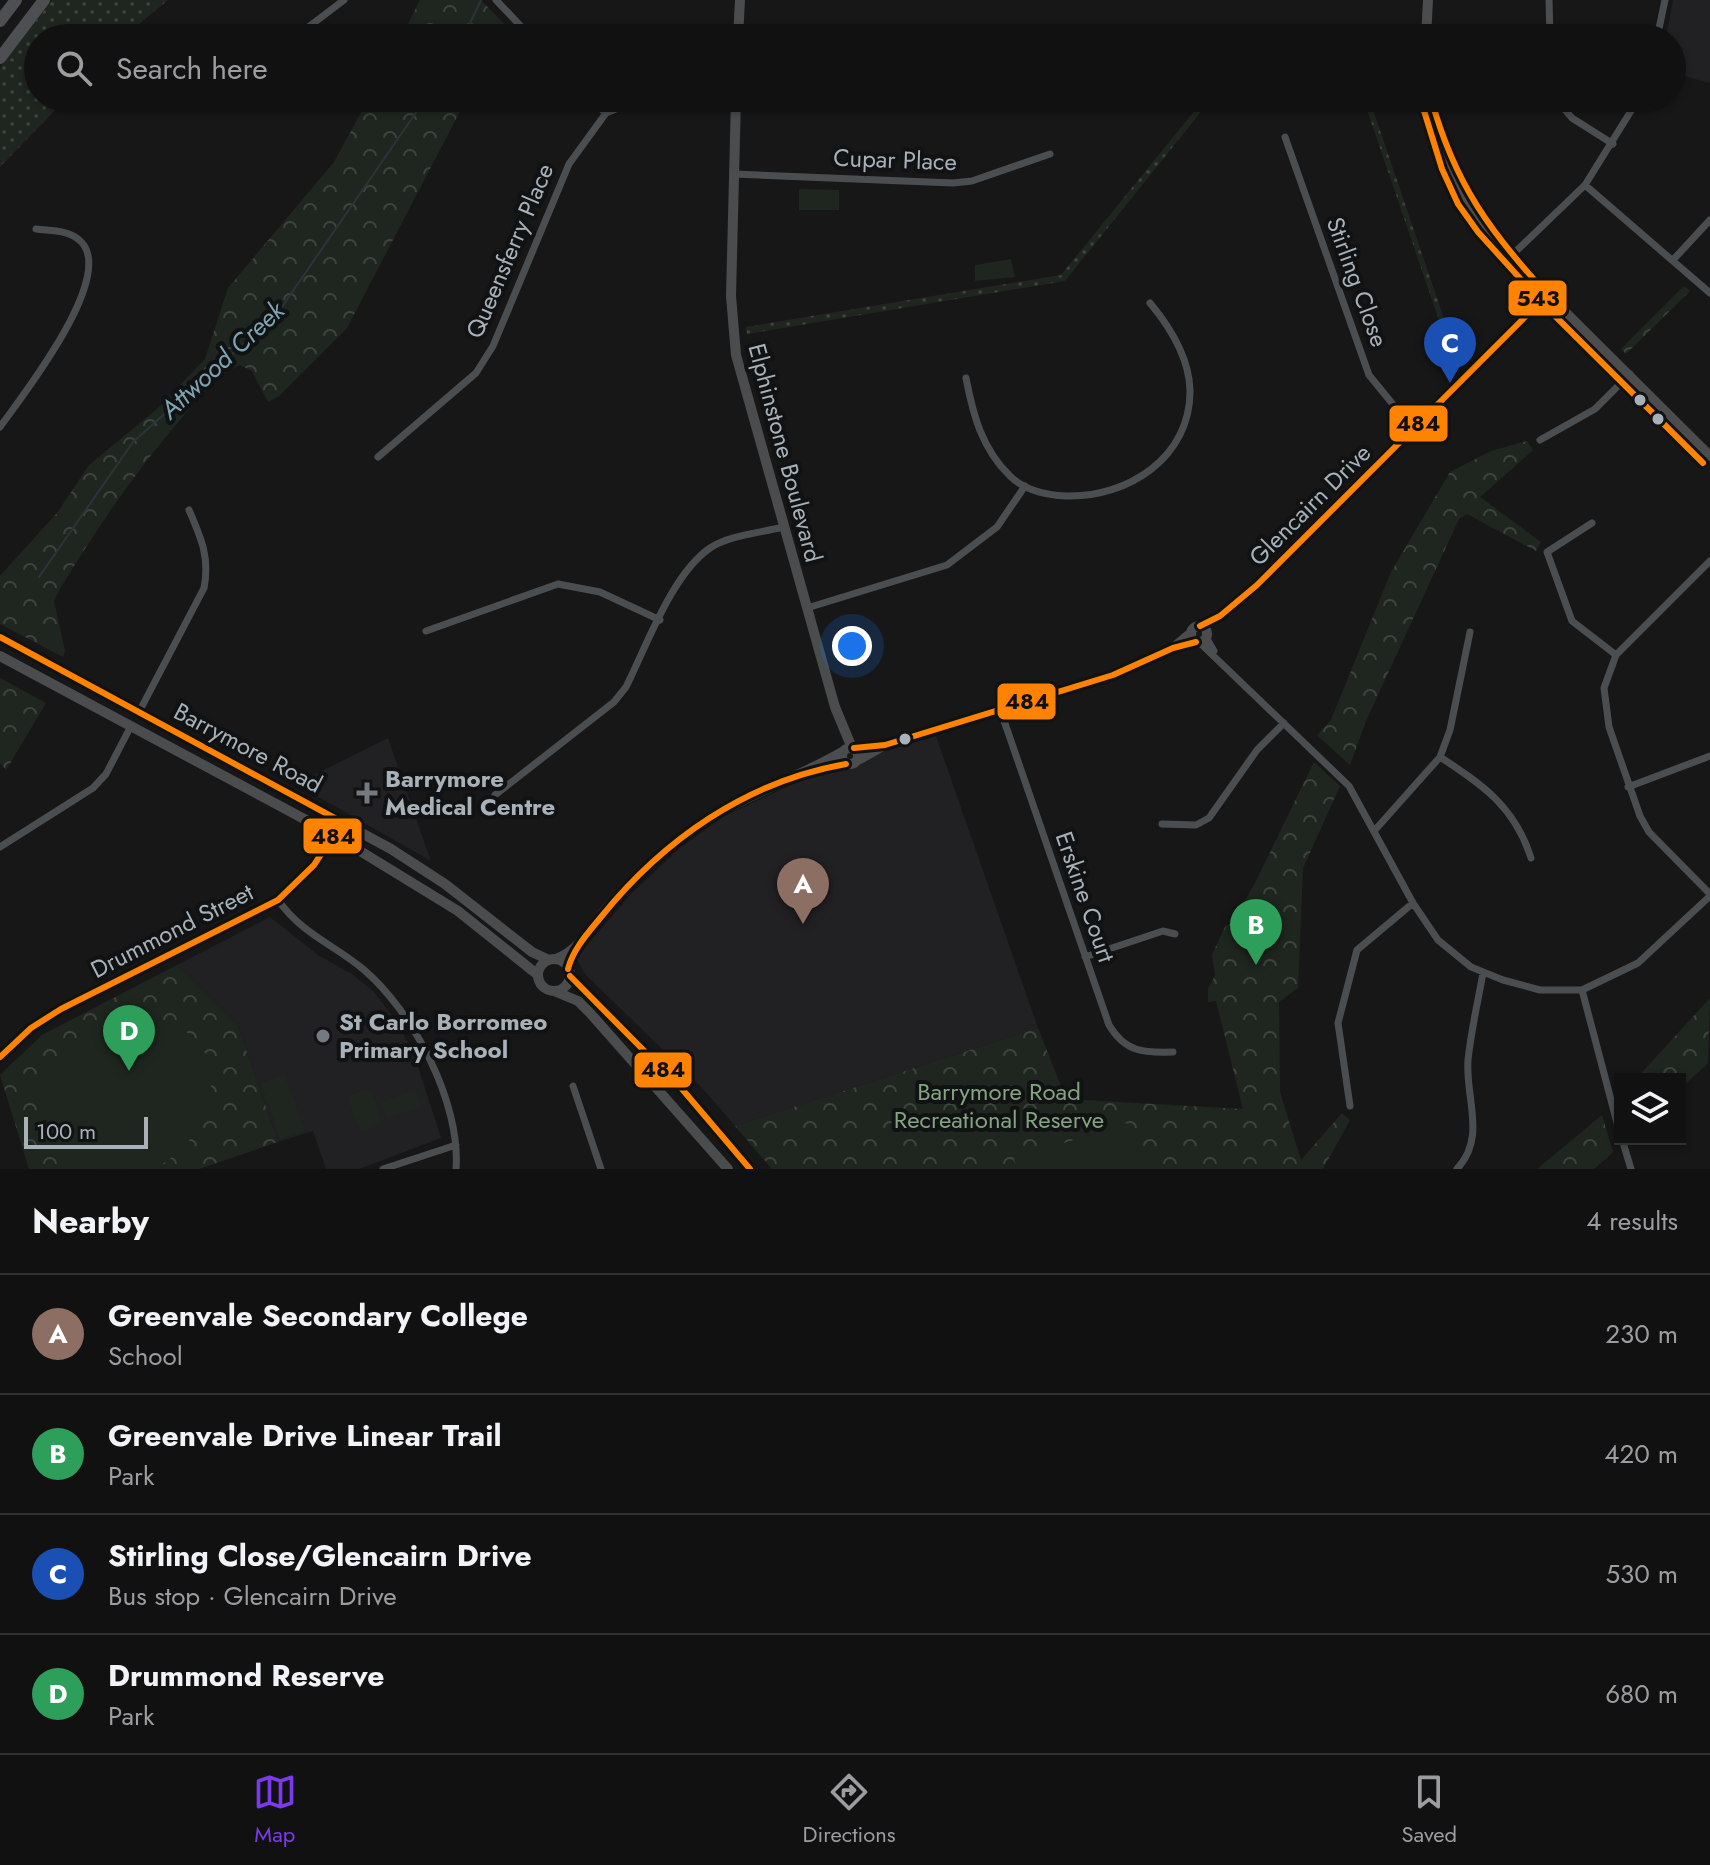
<!DOCTYPE html>
<meta charset="utf-8">
<style>
body{margin:0;font-family:Jost,sans-serif;background:#1a1a1a;color:#f1f3f6}
.controls{position:absolute;right:24px;bottom:24px;display:grid;overflow:hidden;border-radius:0px;box-shadow:0 2px 6px #0004}
.controls button{width:72px;height:72px;display:grid;place-items:center;padding:0;border:0;border-bottom:2px solid #303131;background:#111;color:#f1f3f6;font:40px sans-serif}
.scale{position:absolute;left:24px;bottom:20px;width:124px;box-sizing:border-box;padding-left:8px;border:4px solid #a8b0b8;border-top:0;font-size:22px;line-height:28px;white-space:nowrap;color:#a8b0b8;-webkit-text-stroke:6px #111213;paint-order:stroke}
.you{position:absolute;left:852px;top:646px;width:28px;height:28px;margin:-20px;border:6px solid #fff;border-radius:50%;background:#1a73e8;box-shadow:0 0 0 12px #1a73e833}
.badge{display:grid;place-items:center;width:52px;height:52px;border-radius:50%;background:#7c3aed;color:#fff;font-size:26px;font-weight:700}
.pin{position:absolute;translate:-50% -66px;filter:drop-shadow(0 2px 4px #0008)}
.pin::after{content:'';position:absolute;top:42px;width:28px;height:24px;background:inherit;clip-path:polygon(0 0,100% 0,50% 100%)}
.list{margin:0;padding:0;list-style:none}
h2{display:flex;justify-content:space-between;align-items:center;height:104px;margin:0;padding:0 32px;font-size:34px}
h2 small{font-size:26px;font-weight:400;color:#9c9d9f}
.list li{display:grid;grid-template-columns:52px 1fr auto;gap:24px;align-items:center;box-sizing:border-box;height:120px;padding:0 32px;border-top:2px solid #303131}
.list b{display:block;font-size:30px;white-space:nowrap}
.list p{margin:0;font-size:26px;white-space:nowrap;color:#9c9d9f}
.list em{font-size:26px;font-style:normal;color:#9c9d9f}
.icon{flex:none;width:44px;height:44px;fill:none;stroke:currentColor;stroke-width:2;stroke-linecap:round;stroke-linejoin:round}
.map{position:relative;flex:none;width:1710px;height:1169px;overflow:hidden}
.search{position:absolute;background:#111;box-shadow:0 2px 6px #0004;left:24px;right:24px;top:24px;height:88px;display:flex;align-items:center;gap:20px;box-sizing:border-box;padding:0 28px;border-radius:44px;color:#9c9d9f;font-size:30px}
.sheet{height:584px;background:#111}
nav{display:flex;justify-content:space-around;align-items:center;box-sizing:border-box;height:112px;border-top:2px solid #303131;background:#111;font-size:22px;color:#9c9d9f}
nav a{display:grid;justify-items:center;gap:4px}
nav .on{color:#7c3aed}
.map>svg:first-child{display:block}
.built{fill:#212123}
.grass{fill:url(#grass-dots)}
.park{fill:url(#park-crowns)}
.pitch{fill:#1f261f}
.lines{fill:none;stroke-linecap:round;stroke-linejoin:round}
.stream{stroke:#2a3539;stroke-width:2}
.street{stroke:#4b4e50;stroke-width:7}
.secondary{stroke:#4a4c4e;stroke-width:10}
.primary{stroke:#4d4f52;stroke-width:12}
.bus-1-casing{stroke:#111213;stroke-width:12}
.bus-2-casing{stroke:#111213;stroke-width:12}
.bus-1{stroke:#ff8200;stroke-width:6}
.bus-2{stroke:#ff8200;stroke-width:6}
.bus-dot{fill:#a8b0b8;stroke:#111213;stroke-width:3}
.poi-dot{fill:#757a80;stroke:#111213;stroke-width:3}
.labels{text-anchor:middle;stroke-width:8;stroke-linejoin:round;paint-order:stroke}
.street-label{font-size:24px;fill:#a8b0b8;stroke:#111213}
.poi-label{font-size:24px;font-weight:bold;fill:#a8b0b8;stroke:#111213;text-anchor:start}
.park-label{font-size:24px;fill:#84a37f;stroke:#111213}
.water-label{font-size:26px;font-style:italic;fill:#7fa5b3;stroke:#111213}
.line-badge{stroke:#111213;stroke-width:3}
.pale-badge-label{font-size:22px;text-anchor:middle;font-weight:bold;fill:#111}
</style>
<div class="map">
<svg width="1710" height="1169" viewBox="0 0 1710 1169">
<defs>
<pattern id="grass-dots" width="8" height="8" patternUnits="userSpaceOnUse" patternTransform="scale(2)"><rect width="8" height="8" fill="#1f261f"/><path d="M2 2h.1M6 6h.1" fill="none" stroke="#3d433d" stroke-width="1.8" stroke-linecap="round"/></pattern>
<pattern id="park-crowns" width="20" height="18" patternUnits="userSpaceOnUse" patternTransform="scale(2)"><rect width="20" height="18" fill="#1f261f"/><path d="M2 6a3 3 0 1 1 6 0M12 15a3 3 0 1 1 6 0" fill="none" stroke="#3d433d"/></pattern>
</defs>
<rect width="100%" height="100%" fill="#171717"/>
<path class="built" d="M1673,0H1710V83L1672,73V38H1666Z
M936,736L1038,1028L735,1126L703,1089L585,974L576,958L632,893L680,848L723,817L799,781L836,769L854,768L879,753Z
M388,738L431,861L296,784Z
M270,917L318,955L352,974L373,991L395,1019L414,1054L441,1138L359,1169H326L313,1131L278,1142L238,1026L177,965Z"/>
<path class="grass" d="M52,0H168L122,38H38V98H67L0,167V68Z
M1205,98H1212L1065,281L747,334L746,327L1061,275Z
M1363,98H1369L1460,366L1456,370Z"/>
<path class="park" d="M420,0H481L505,25L498,38H401Z
M369,98H467L347,328L279,396L268,402L252,371L240,365C214,376 199,398 181,419C135,472 98,527 61,587L54,601L65,651L63,657L0,624V576L57,513L89,465L157,409L205,359L228,288L334,162Z
M1684,286L1690,291L1626,354L1621,349Z
M1527,441L1533,450L1480,497L1541,542L1536,551L1467,514L1459,519L1366,721L1350,765L1317,735L1331,720L1391,572L1450,472L1491,451Z
M0,678L46,703L6,770L0,763Z
M1314,762L1340,786L1303,868L1298,988L1279,1002L1280,1092L1301,1160L1342,1113L1350,1120L1323,1169H772L735,1126L1038,1028L1066,1099L1243,1109L1216,1001L1208,1002V989L1215,975L1212,955L1225,927L1233,922L1255,883Z
M177,965L238,1026L278,1142L199,1169H29L0,1075L42,1035Z
M1710,998L1708,1063L1680,1089V1079H1636Z
M1602,1115L1613,1152L1594,1169H1537Z"/>
<path class="pitch" d="M799,189L839,190V210H799Z
M1011,259L1015,277L975,281V265Z
M138,1018C152,1020 167,1021 180,1028C237,1059 208,1141 160,1165C140,1169 92,1169 68,1169C17,1136 38,1060 84,1033C101,1023 119,1020 138,1018Z
M285,1075L305,1131L280,1139L261,1083Z
M364,1089L372,1093L382,1123L365,1132L359,1129L349,1102L351,1095Z
M416,1090L422,1106L386,1118L381,1102Z
M1127,1123L1142,1169H1017L1014,1159Z"/>
<g class="lines">
<path class="stream" d="M463,38L481,0
M39,577L133,442L277,314L426,98"/>
<path class="street" d="M496,0L532,38
M1549,0L1550,38
M294,38L344,0
M1657,38L1665,0
M588,98L606,113
M1555,98L1572,118L1613,144
M1285,137L1369,375L1413,429
M734,174L953,183L972,181L1050,154
M1585,185L1710,293
M1511,256L1585,185L1639,98
M1673,260L1710,220
M966,378C973,415 982,449 1010,476C1024,490 1047,495 1066,496C1128,498 1191,457 1190,390C1189,357 1170,327 1150,303
M0,427C23,395 121,271 78,239C67,230 50,231 36,229
M1540,440L1595,409L1630,374
M378,457L476,373L493,346L569,164L606,113L643,98
M1592,523L1547,552L1572,621L1616,655
M1710,561L1616,655L1604,688L1609,727L1640,816L1649,832L1710,894
M807,608L947,565L997,527L1025,486
M426,631L558,584L600,592L660,620
M1206,637L1214,651
M1199,642L1349,786L1413,903L1438,940L1471,967L1503,980L1540,990H1582L1638,963L1710,896
M1000,709L1109,1025C1125,1052 1143,1053 1173,1052
M139,712L204,588C210,557 201,538 189,510
M1440,757C1483,785 1515,807 1531,858
M1628,787L1710,756
M495,795L614,702L626,687C647,645 672,574 710,548C730,535 760,533 783,527
M1162,824L1196,825L1209,818L1257,750L1284,723
M1375,830L1440,757L1450,730L1470,632
M0,847L93,788L106,774L131,726
M278,900C302,934 333,944 363,969C413,1011 461,1103 456,1169
M1085,957L1163,931L1175,934
M1582,990L1620,1134
M0,1057L31,1028L61,1009L278,900L300,882L334,835
M573,1086L601,1169
M1350,1106L1338,1023L1357,950L1413,903
M1622,1139L1631,1169
M383,1169L456,1145
M1457,1169C1487,1137 1465,1098 1468,1060C1471,1031 1478,1001 1483,973"/>
<path class="secondary" d="M738,38L740,0
M1426,38L1428,0
M736,98L731,296L736,355L835,707L852,748
M1431,98L1451,165L1467,199L1486,226L1551,298L1710,456
M1191 634a8 8 0 1 1 16 0a8 8 0 1 1-16 0Z
M1200,626L1220,616L1257,585L1462,379L1526,316L1551,298
M0,637L391,849L445,884L532,952L549,960
M0,656L334,835L458,911L538,975
M842 756a8 8 0 1 1 16 0a8 8 0 1 1-16 0Z
M858,760L885,745L1113,675L1173,648L1191,633
M556,959C580,950 591,927 607,908C631,880 659,854 689,832C736,798 792,781 842,752
M538 975a16 16 0 1 1 32 0a16 16 0 1 1-32 0Z
M570,976L682,1089L750,1169
M554,991L578,1001L590,1013L728,1169"/>
<path class="primary" d="M0,21L16,0
M0,58L44,0"/>
<g class="bus-1-casing">
<path id="bus-1" d="M1200,626L1220,616L1257,585L1526,316L1551,298C1491,234 1454,183 1431,98
M0,637L342,822L314,865L278,900L61,1009L31,1028L0,1057
M854,748L885,745L1113,675L1173,648L1196,642
M568,969C573,949 588,933 601,917C663,840 747,781 846,764
M570,976L682,1089L750,1169"/>
</g>
<g class="bus-2-casing">
<path id="bus-2" d="M1421,101L1442,169L1458,204L1478,232L1544,305L1703,463"/>
</g>
<use href="#bus-1" class="bus-1"/>
<use href="#bus-2" class="bus-2"/>
</g>
<g class="bus-dot">
<circle cx="1640" cy="400" r="7"/>
<circle cx="1658" cy="419" r="7"/>
<circle cx="905" cy="739" r="7"/>
</g>
<g class="poi-dot">
<path d="M363 781h8v8h8v8h-8v8h-8v-8h-8v-8h8z"/>
<circle cx="323" cy="1036" r="8"/>
</g>
<g class="labels">
<g class="street-label">
<text transform="translate(895 160) rotate(2)" y="8">Cupar Place</text>
<text transform="translate(510 251) rotate(-67)" y="8">Queensferry Place</text>
<text transform="translate(1357 282) rotate(70)" y="8">Stirling Close</text>
<text transform="translate(785 453) rotate(75)" y="8">Elphinstone Boulevard</text>
<text transform="translate(1310 505) rotate(-45)" y="8">Glencairn Drive</text>
<text transform="translate(248 748) rotate(28)" y="8">Barrymore Road</text>
<text transform="translate(1085 897) rotate(71)" y="8">Erskine Court</text>
<text transform="translate(172 931) rotate(-27)" y="8">Drummond Street</text>
</g>
<g class="poi-label">
<text x="385" y="787">Barrymore<tspan x="385" dy="28">Medical Centre</tspan></text>
<text x="339" y="1030">St Carlo Borromeo<tspan x="339" dy="28">Primary School</tspan></text>
</g>
<g class="park-label">
<text x="999" y="1100">Barrymore Road<tspan x="999" dy="28">Recreational Reserve</tspan></text>
</g>
<g class="water-label">
<text transform="translate(222 360) rotate(-43)" y="9">Attwood Creek</text>
</g>
</g>
<g class="line-badge">
<rect x="1507" y="279" width="61" height="38" rx="8" fill="#ff8200"/>
<rect x="1388" y="404" width="61" height="39" rx="8" fill="#ff8200"/>
<rect x="996" y="682" width="61" height="39" rx="8" fill="#ff8200"/>
<rect x="302" y="817" width="61" height="38" rx="8" fill="#ff8200"/>
<rect x="633" y="1051" width="60" height="38" rx="8" fill="#ff8200"/>
</g>
<g class="pale-badge-label">
<text x="1538" y="306">543</text>
<text x="1418" y="431">484</text>
<text x="1027" y="709">484</text>
<text x="333" y="844">484</text>
<text x="663" y="1077">484</text>
</g>
</svg>
<div class="controls">
<button><svg class="icon" aria-label="layers" viewBox="0 0 24 24"><path d="M12 4l9 5-9 5-9-5zM3 14l9 5 9-5"/></svg></button>
</div>
<div class="scale">100 m</div>
<div class="you"></div>
<div class="pin badge" style="left:803px;top:924px;background:#8d6e63">A</div>
<div class="pin badge" style="left:1256px;top:965px;background:#2e9e5b">B</div>
<div class="pin badge" style="left:1450px;top:383px;background:#1a4fb4">C</div>
<div class="pin badge" style="left:129px;top:1071px;background:#2e9e5b">D</div>
<div class="search"><svg class="icon" aria-label="search" viewBox="0 0 24 24"><circle cx="10" cy="10" r="6"/><path d="M15 15l6 6"/></svg>Search here</div>
</div>
<section class="sheet">
<h2>Nearby<small>4 results</small></h2>
<ul class="list">
<li><span class="badge" style="background:#8d6e63">A</span><div><b>Greenvale Secondary College</b><p>School</p></div><em>230 m</em></li>
<li><span class="badge" style="background:#2e9e5b">B</span><div><b>Greenvale Drive Linear Trail</b><p>Park</p></div><em>420 m</em></li>
<li><span class="badge" style="background:#1a4fb4">C</span><div><b>Stirling Close/Glencairn Drive</b><p>Bus stop · Glencairn Drive</p></div><em>530 m</em></li>
<li><span class="badge" style="background:#2e9e5b">D</span><div><b>Drummond Reserve</b><p>Park</p></div><em>680 m</em></li>
</ul>
</section>
<nav>
<a class="on"><svg class="icon" aria-label="map" viewBox="0 0 24 24"><path d="M3 6l6-2 6 2 6-2v14l-6 2-6-2-6 2zM9 4v14M15 6v14"/></svg>Map</a>
<a><svg class="icon" aria-label="directions" viewBox="0 0 24 24"><path d="M12 3l9 9-9 9-9-9zM9 14v-3h6M13 9l2 2-2 2"/></svg>Directions</a>
<a><svg class="icon" aria-label="saved" viewBox="0 0 24 24"><path d="M7 4h10v16l-5-4-5 4z"/></svg>Saved</a>
</nav>
